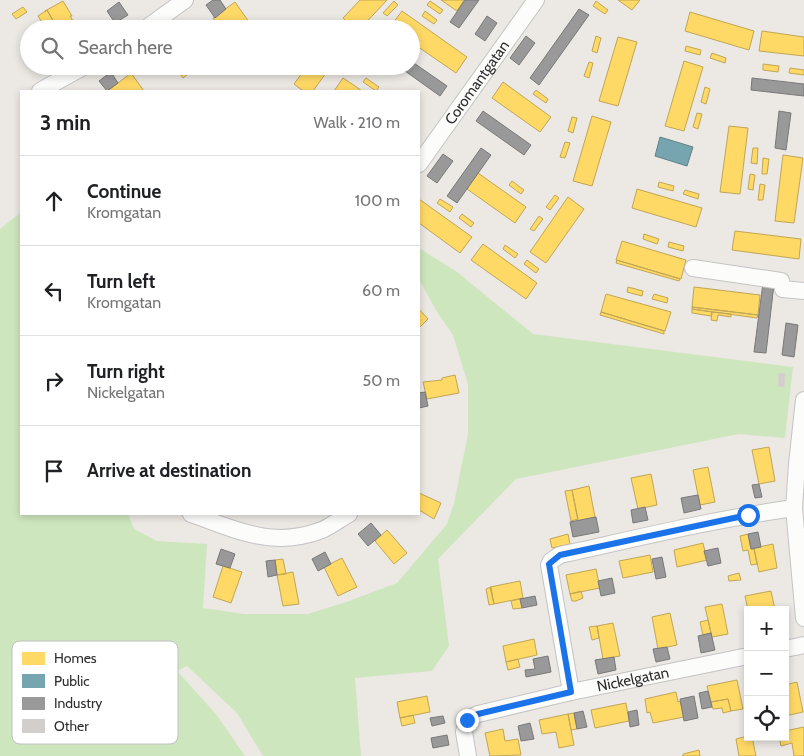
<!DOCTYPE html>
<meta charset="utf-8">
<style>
body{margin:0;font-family:Cabin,sans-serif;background:#f6f6f6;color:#202124}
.controls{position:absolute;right:15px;bottom:15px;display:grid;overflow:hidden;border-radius:0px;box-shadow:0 2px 8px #0003}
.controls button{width:45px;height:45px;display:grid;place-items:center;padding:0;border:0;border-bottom:1px solid #e0e0e0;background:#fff;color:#202124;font:25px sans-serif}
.stop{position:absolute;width:15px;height:15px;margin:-11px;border:4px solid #1a73e8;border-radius:50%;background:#fff}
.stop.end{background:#1a73e8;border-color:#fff;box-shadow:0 1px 5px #0008}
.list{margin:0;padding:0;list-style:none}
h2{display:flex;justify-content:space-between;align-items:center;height:65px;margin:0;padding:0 20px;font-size:21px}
h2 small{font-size:16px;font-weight:400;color:#757577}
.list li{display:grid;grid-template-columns:32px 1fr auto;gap:15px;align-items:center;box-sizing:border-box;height:90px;padding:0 20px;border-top:1px solid #e0e0e0}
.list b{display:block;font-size:19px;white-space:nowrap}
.list p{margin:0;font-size:16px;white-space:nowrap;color:#757577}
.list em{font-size:16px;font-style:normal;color:#757577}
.icon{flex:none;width:28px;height:28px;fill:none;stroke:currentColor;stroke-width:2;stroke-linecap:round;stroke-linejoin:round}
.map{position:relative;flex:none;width:804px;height:756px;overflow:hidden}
.search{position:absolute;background:#fff;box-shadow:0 2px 8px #0003;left:20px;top:20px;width:400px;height:55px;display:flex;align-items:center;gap:12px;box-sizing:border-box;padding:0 18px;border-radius:28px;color:#757577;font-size:19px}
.panel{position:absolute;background:#fff;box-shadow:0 2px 8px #0003;left:20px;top:90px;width:400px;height:425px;border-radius:0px}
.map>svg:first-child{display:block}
.green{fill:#cee6be}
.homes{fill:#ffd966;stroke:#c0a655}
.public{fill:#76a5af;stroke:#608188}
.industry{fill:#999;stroke:#797979}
.building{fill:#d1cecb;stroke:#d7d4d0}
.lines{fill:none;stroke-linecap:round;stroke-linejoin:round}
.minor-casing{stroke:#c5c4c5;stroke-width:18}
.minor{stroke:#fcfcfb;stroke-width:16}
.route{stroke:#1a73e8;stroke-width:6}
.labels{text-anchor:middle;stroke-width:5;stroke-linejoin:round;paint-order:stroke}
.street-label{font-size:15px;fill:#2e2e2e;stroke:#fff}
.key{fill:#fff;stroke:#c0c0c0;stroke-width:1}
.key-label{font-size:14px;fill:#2e2e2e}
</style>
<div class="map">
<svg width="804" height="756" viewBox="0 0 804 756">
<rect width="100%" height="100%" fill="#ece8e4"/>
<path class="green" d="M21,212V514H128L134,529L157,541L207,544L203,608L244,614H308L349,601L397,583L447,524L454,503L468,434V384L453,335L437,312L419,279V248L457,272L533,334L793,367L785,438L739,434L516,479L438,559L449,646L432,671L355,678L361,756H263L237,713L187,666L177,671L216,714L245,756H0V229Z"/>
<path class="homes" d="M360,0H387L360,29H354L343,18Z
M441,0H464L457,11Z
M618,0H640L632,10Z
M63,1L72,16H70L78,29H55L53,25L55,24L47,10L45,12V11Z
M394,1L398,5L387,16L383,13Z
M430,1L443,10L440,14L427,5Z
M596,1L608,10L605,14L593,6Z
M235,2L254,29H222L213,18Z
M23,7L27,12L16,19L12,14Z
M47,10L55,24L46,29L38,16Z
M402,11L467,57L456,73L411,42V29H393L390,27Z
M425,11L437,20L434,24L422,16Z
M690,12L754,31L749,50L685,31Z
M762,31L804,37V56L759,51Z
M596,36L601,38L597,53L592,51Z
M618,37L637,42L618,106L599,101Z
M686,46L701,50L700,55L685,51Z
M712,53L726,58L725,63L710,58Z
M684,61L703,67L684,131L665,126Z
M589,62L593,63L589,78L584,76Z
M763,64L779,66L778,72L763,70Z
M174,66H193L195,69L183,78Z
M307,66H331L313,91H303L294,84Z
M790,68L804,70V75L789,73Z
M131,73L144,91H107L118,83Z
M343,78L355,86L362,91H334Z
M366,78L379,87L376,91L363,82Z
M503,82L551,117L540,132L492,98Z
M705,87L710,89L706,104L701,102Z
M536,90L548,99L546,103L533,94Z
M697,113L702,114L698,129L693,127Z
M592,116L611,122L592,186L573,181Z
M572,117L577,118L573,133L568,131Z
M729,126L748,128L740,194L720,192Z
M565,142L570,143L565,158L560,157Z
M753,148H758L757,164L751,163Z
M783,155L803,158L794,223L775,221Z
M763,158L769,159L767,174H762Z
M478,173L526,207L515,223L467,189Z
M750,174L755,175L753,190L748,189Z
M512,181L524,190L521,194L509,185Z
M659,182L674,186L673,191L658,187Z
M760,184L765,185L763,200H758Z
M637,189L702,208L696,227L632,208Z
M685,190L699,194L698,199L683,194Z
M555,195L559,198L550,210L546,207Z
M568,197L584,209L546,263L530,252Z
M419,199L472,237L460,253L419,223Z
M440,199L453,207L450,212L437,203Z
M462,214L474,223L471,227L459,218Z
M539,216L543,219L534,231L530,229Z
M735,231L801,239L799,259L732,250Z
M644,234L659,239L657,244L643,239Z
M622,241L686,260L681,279L616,260Z
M669,242L684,246L683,251L668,247Z
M483,244L537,283L526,299L471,260Z
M505,245L518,254L515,258L503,249Z
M527,260L539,269L536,273L524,264Z
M617,260L680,279L679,281L616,263Z
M628,287L643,291L642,296L627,292Z
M694,287L760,295L758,315L692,307Z
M606,294L671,312L665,331L601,312Z
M654,294L668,298L667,303L652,299Z
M692,307L758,315L757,318L692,309Z
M419,309L428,319L419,328Z
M692,309L712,312L711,316L692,313Z
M601,312L664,331V334L600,315Z
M712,312L731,314V317L718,315L717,321L711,320Z
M455,375L459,393L427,399L423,382L442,380V378Z
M769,447L775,481L759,484L752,450Z
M708,467L715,502L700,505L693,470Z
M651,474L657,505L638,509L631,478Z
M589,486L595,517L578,521L572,490Z
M572,490L578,519L571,521L565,491Z
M419,493L441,503L434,519L419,510Z
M387,530L407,553L394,564L375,541Z
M568,534L570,544L552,548L550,539Z
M748,534L751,549H754L757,564L751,565L748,550L743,551L740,536Z
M703,543L707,560L677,567L674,550Z
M773,544L777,568L759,572L754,548Z
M650,555L653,572L623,578L619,561Z
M342,558L357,587L338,596L324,567Z
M283,559L286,574L277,575L275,560Z
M223,566L242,572L231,603L213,597Z
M596,569L600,588L570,594L566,575Z
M293,572L299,604L283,606L277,575Z
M739,573L741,580L729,581L728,576Z
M520,581L523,598L494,604L490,587Z
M491,587L494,604L489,605L486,589Z
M581,591L583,598L576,601H572L570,594Z
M771,591L775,610H748L745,596Z
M520,599L522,608L513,609L511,601Z
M722,604L728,634L712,637L705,607Z
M670,613L677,645L658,649L652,617Z
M708,620L711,633L703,635L700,622Z
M613,623L620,656L603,659L597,626Z
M597,626L599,638L592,640L589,627Z
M534,639L537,655L506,662L503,646Z
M518,659L520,667L508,670L506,662Z
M737,680L743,709L731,711L728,699L711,702L707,686Z
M797,682L803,712L785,716V685Z
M676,692L678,702L680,701L684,717L653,723L650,712L647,713L645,699Z
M427,696L430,712L400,718L397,702Z
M728,699L731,711L723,713L722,708L713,709L711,702Z
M626,703L629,721L595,728L591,710Z
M574,713L577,729L571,730L568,714Z
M568,714L574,745L559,748L556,732L542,734L539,720Z
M413,715L415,723L402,726L400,718Z
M804,727V756H794L792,743L781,746L779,737H785V731Z
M503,729L505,741L518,739L521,755L490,756L485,733Z
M748,736L752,737L756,756H739L736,739Z
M699,750L700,756H683V754Z"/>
<path class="public" d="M660,137L693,147L687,166L655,156Z"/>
<path class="industry" d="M213,0H220L226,9L215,18L206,5Z
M465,0H479L459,28L450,22Z
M119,2L128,15L115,23L107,11Z
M579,9L589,15L539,85L530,78Z
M487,16L497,23L485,41L475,34Z
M526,36L535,43L519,65L510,58Z
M411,61L447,86L440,96L398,66H411Z
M111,72L118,83L107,91L99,81Z
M752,78L804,84V96L751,90Z
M483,111L531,145L524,155L476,121Z
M779,111L791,113L786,150L775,148Z
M481,148L491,155L457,203L447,196Z
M443,154L453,161L437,183L427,176Z
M763,283L774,284L766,353L754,352Z
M786,323L798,325L794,357L782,355Z
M425,392L428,406L419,408V393Z
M759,484L762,497L755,498L752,485Z
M698,495L701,509L684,513L681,498Z
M645,507L648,520L633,523L631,510Z
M596,517L599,532L573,537L570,522Z
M371,523L381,535L368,546L358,534Z
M758,532L761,547L751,549L748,534Z
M718,548L721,563L708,566L704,551Z
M221,549L235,554L230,568L216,564Z
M325,552L331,564L318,571L312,559Z
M662,557L666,577L656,579L652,559Z
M275,560L277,575L268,577L266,561Z
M612,578L615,593L601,596L598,581Z
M535,596L537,605L522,608L520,599Z
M711,633L715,650L701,653L698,636Z
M667,647L670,659L656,662L653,649Z
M548,656L551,672L526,677L525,670L535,669L533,659Z
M614,657L616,670L598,674L595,660Z
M708,691L712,707L702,709L699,693Z
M694,696L698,718L684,721L680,699Z
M637,710L639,725L630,727L628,712Z
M583,711L587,727L577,729L574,713Z
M443,716L445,723L432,726L430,718Z
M530,723L534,739L521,741L518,726Z
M447,735L449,745L433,748L431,738Z"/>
<path class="building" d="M779,373L785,374L784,387L778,386Z"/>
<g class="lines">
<g class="minor-casing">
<g id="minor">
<path d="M145,29L185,0"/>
<path d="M40,91L85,66"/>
<path id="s1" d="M419,164L536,0"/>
<path d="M693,268L781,281L783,289L804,291"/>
<path d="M804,400L797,464L794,508L804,618"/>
<path d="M191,514C237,530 272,549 322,530C331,526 340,519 349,514"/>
<path d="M785,649L804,645"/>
<path d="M571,692L549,565L551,561L560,555C638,538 715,519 794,508"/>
<path id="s2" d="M468,756L464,732L467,720L478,714L571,692L748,656"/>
</g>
</g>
<use href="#minor" class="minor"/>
</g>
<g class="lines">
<path class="route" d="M467,720L478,714L571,692L549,564L560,555L748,515"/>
</g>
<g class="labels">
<g class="street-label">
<text dy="5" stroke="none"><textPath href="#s1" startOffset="100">Coromantgatan</textPath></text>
<text dy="5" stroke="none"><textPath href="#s2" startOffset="208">Nickelgatan</textPath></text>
</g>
</g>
<rect x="12" y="641" width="166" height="103" rx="8" class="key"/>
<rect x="22" y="652" width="23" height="13" fill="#ffd966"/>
<rect x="22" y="674" width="23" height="14" fill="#76a5af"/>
<rect x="22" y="697" width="23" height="13" fill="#999"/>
<rect x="22" y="719" width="23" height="14" fill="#d1cecb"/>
<g class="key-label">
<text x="54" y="663">Homes</text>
<text x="54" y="686">Public</text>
<text x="54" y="708">Industry</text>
<text x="54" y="731">Other</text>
</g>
</svg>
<div class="controls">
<button>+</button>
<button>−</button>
<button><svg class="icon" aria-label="locate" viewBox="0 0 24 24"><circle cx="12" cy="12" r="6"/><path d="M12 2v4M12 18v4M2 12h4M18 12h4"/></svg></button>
</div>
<div class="stop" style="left:748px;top:515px"></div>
<div class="stop end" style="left:467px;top:720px"></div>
<div class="search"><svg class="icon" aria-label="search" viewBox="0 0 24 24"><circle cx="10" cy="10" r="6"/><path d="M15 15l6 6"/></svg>Search here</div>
<section class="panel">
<h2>3 min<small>Walk · 210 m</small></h2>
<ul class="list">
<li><svg class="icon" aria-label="ahead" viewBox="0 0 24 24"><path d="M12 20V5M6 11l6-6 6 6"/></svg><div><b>Continue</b><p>Kromgatan</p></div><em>100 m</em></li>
<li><svg class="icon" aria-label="left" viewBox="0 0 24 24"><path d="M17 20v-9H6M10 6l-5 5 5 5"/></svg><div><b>Turn left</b><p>Kromgatan</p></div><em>60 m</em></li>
<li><svg class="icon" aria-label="right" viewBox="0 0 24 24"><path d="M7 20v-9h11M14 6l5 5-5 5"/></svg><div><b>Turn right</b><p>Nickelgatan</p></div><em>50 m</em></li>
<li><svg class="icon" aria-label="arrive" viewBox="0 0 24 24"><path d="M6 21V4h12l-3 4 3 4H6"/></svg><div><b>Arrive at destination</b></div></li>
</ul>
</section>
</div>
